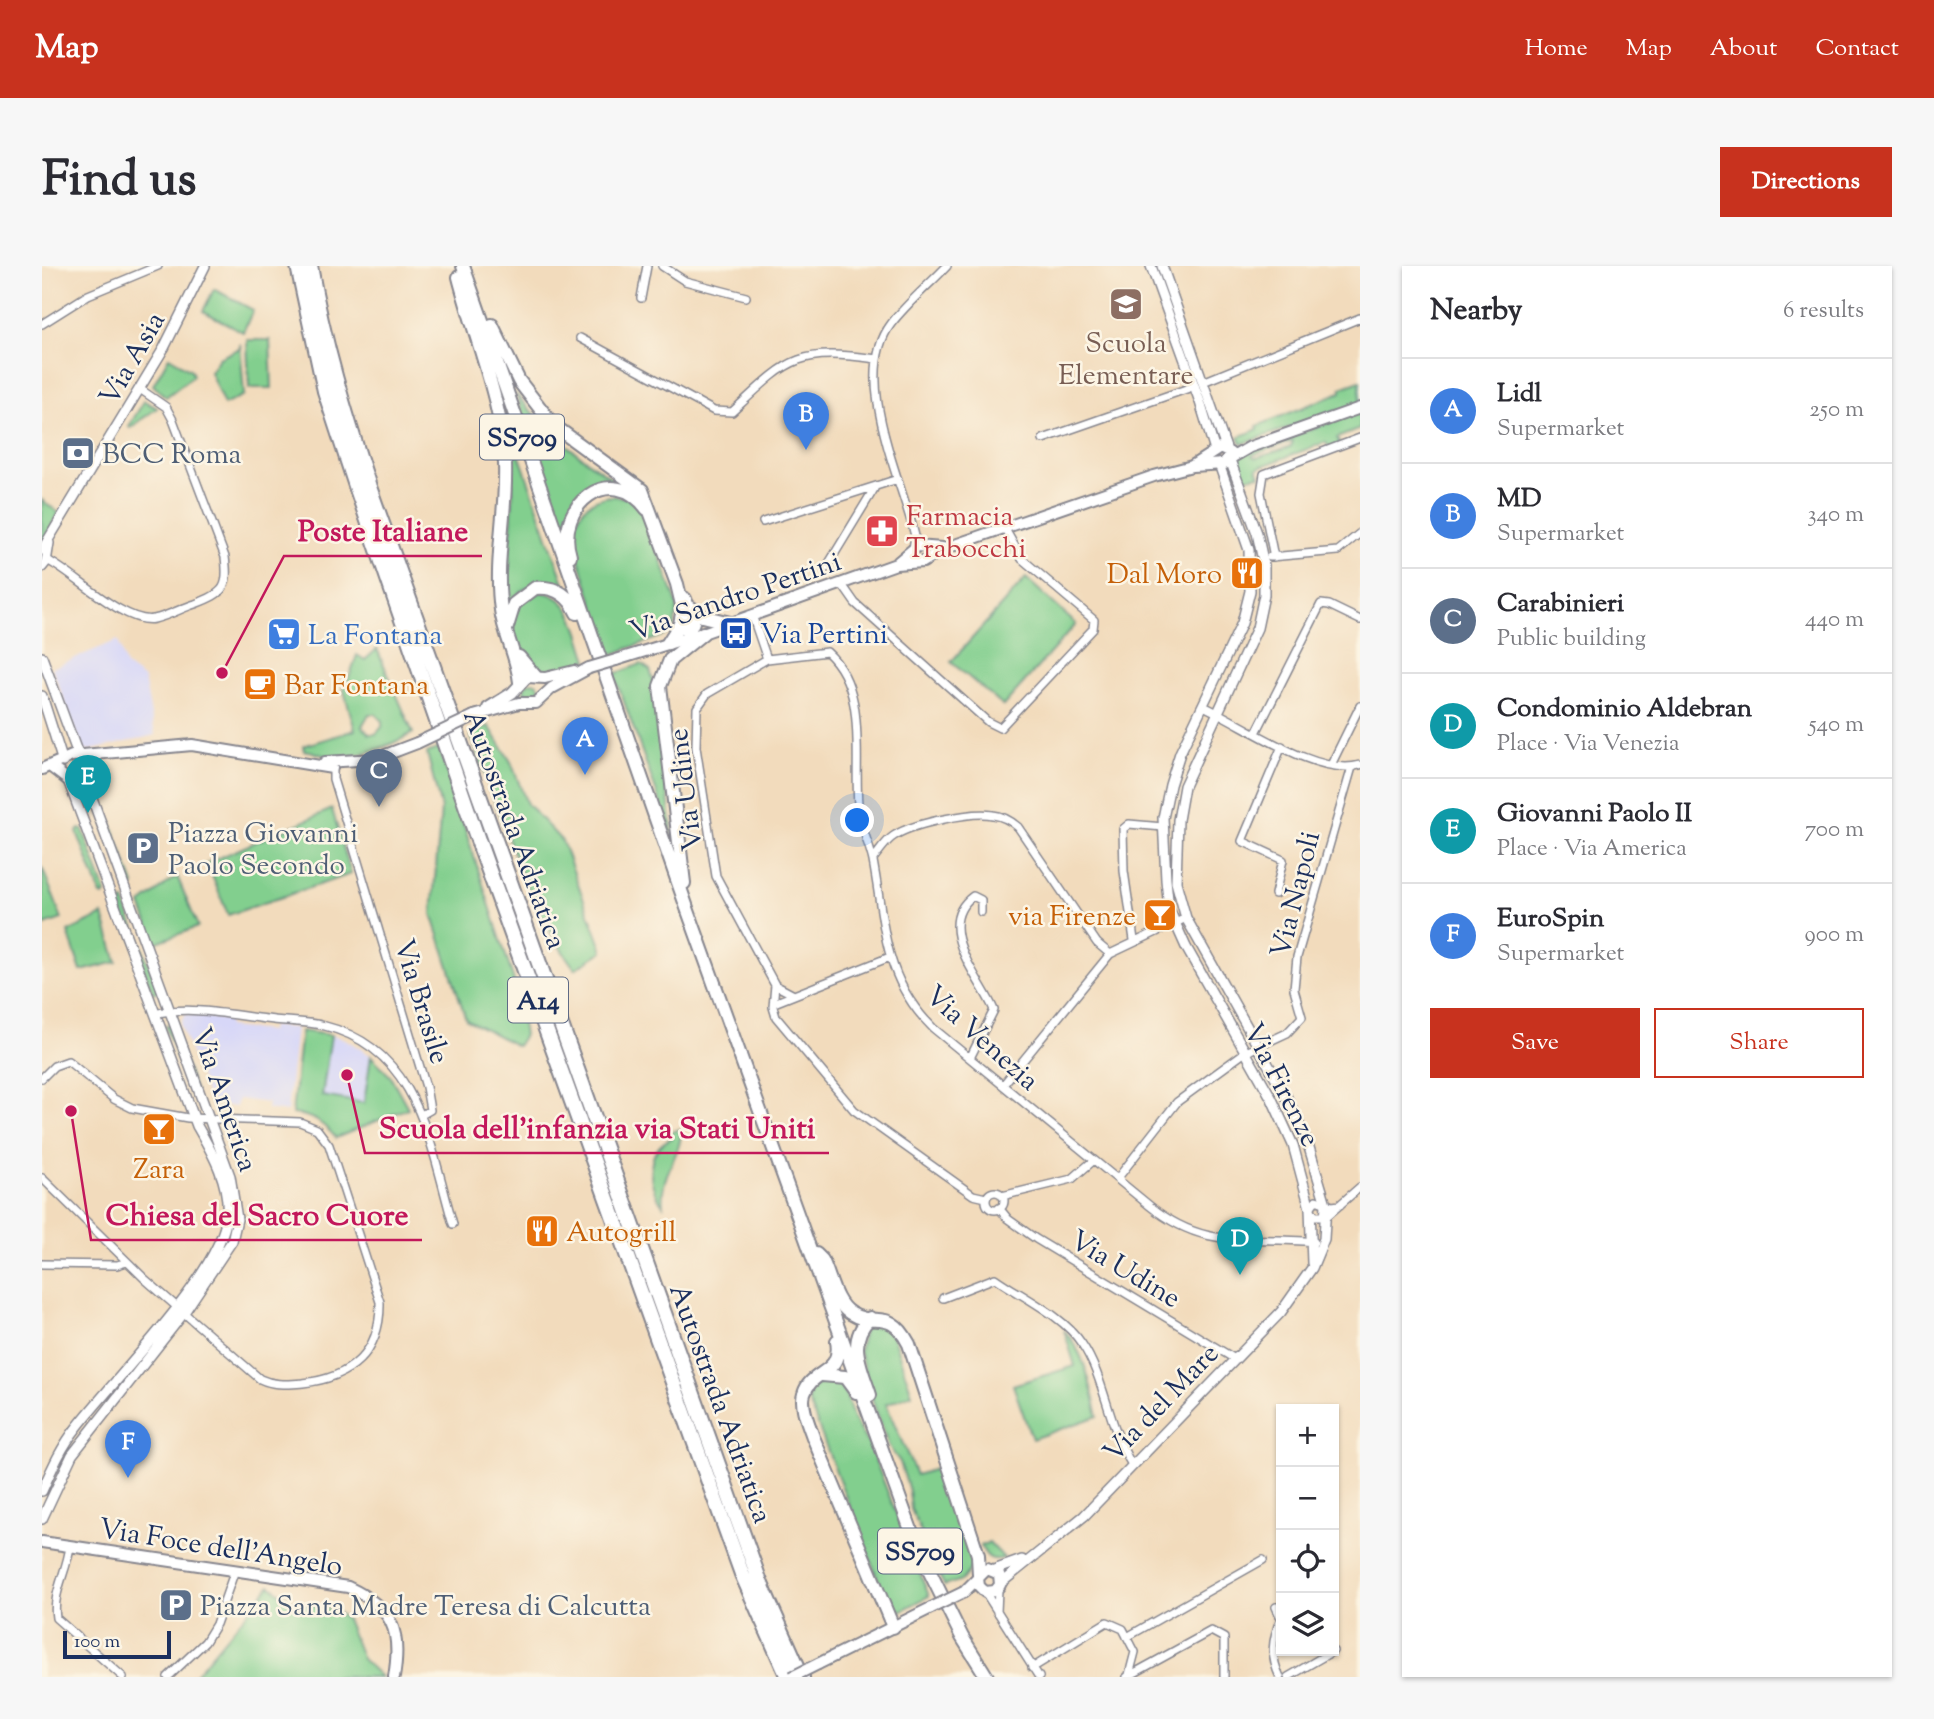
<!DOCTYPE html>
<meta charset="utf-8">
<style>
body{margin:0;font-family:"Sorts Mill Goudy",serif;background:#f7f7f7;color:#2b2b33}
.controls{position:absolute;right:21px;bottom:21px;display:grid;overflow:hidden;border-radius:0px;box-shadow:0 2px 5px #0004}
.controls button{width:63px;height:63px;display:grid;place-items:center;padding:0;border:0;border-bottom:2px solid #e1e1e2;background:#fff;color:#2b2b33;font:35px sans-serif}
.scale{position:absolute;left:21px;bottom:18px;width:108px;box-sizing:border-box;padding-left:7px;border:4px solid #1b2f5e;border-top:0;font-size:19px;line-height:24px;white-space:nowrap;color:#1b2f5e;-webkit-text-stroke:5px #fcf5e5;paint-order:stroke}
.you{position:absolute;left:816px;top:555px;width:24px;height:24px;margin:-18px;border:5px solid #fff;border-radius:50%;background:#1a73e8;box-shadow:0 0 0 10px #1a73e833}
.badge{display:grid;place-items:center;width:46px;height:46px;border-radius:50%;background:#c8321e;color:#fff;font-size:23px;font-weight:700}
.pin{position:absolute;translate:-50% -58px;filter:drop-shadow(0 2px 4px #0008)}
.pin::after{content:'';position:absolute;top:37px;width:24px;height:21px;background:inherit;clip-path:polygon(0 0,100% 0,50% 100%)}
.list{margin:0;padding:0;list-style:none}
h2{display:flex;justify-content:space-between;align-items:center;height:91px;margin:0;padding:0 28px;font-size:30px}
h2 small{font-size:23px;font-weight:400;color:#7c7c81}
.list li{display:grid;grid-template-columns:46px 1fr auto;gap:21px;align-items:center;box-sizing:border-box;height:105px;padding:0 28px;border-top:2px solid #e1e1e2}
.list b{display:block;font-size:26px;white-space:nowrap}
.list p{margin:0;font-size:23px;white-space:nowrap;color:#7c7c81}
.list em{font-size:23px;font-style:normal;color:#7c7c81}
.actions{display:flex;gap:14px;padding:21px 28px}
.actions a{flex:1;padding:16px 0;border:2px solid #c8321e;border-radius:0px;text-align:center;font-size:24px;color:#c8321e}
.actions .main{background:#c8321e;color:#fff}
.icon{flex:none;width:38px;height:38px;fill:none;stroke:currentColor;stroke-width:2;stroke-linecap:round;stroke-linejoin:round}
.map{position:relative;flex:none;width:1318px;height:1411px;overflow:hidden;border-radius:0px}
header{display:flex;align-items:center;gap:42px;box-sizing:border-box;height:98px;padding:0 35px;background:#c8321e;color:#fff}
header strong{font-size:33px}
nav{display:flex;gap:38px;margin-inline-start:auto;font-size:24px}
.intro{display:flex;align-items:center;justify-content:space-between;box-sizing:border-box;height:168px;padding:0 42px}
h1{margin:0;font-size:49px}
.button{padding:18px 32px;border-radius:0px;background:#c8321e;color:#fff;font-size:24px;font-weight:700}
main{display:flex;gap:42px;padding:0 42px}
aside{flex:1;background:#fff;border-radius:0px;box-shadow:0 2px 5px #0004}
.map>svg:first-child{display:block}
.built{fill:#d7d7f8}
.green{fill:#82cf8e;stroke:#4e7f76;stroke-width:2;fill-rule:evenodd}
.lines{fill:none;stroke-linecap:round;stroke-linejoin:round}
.minor-casing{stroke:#86858d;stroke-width:10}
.tertiary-casing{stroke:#86858d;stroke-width:12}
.secondary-casing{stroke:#86858d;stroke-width:14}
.trunk-casing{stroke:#86858d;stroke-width:16}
.motorway-casing{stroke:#86858d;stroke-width:18}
.minor{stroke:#fff;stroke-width:7}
.tertiary{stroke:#fff;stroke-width:9}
.secondary{stroke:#fff;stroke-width:10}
.trunk{stroke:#fff;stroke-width:12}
.motorway{stroke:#fff;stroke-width:14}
.secondary-bridge-casing{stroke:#86858d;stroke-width:14;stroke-linecap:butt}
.secondary-bridge{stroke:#fff;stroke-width:10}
.labels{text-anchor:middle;stroke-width:5;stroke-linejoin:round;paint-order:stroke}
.shield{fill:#fcf5e5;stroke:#5e6a86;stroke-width:2}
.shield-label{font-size:26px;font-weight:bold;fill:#1b2f5e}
.education-label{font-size:28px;fill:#785e54;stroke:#fcf5e5}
.street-label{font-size:28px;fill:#1b2f5e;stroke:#fcf5e5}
.service-label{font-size:28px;fill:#4e5e75;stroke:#fcf5e5;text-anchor:start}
.health-label{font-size:28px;fill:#be3a42;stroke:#fcf5e5;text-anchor:start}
.food-label{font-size:28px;fill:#c56008;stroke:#fcf5e5;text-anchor:end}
.transit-label{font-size:28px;fill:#164399;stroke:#fcf5e5;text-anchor:start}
.shop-label{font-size:28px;fill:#366cbe;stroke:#fcf5e5;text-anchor:start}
.leader{fill:none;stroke:#c2185b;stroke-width:2.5}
.callout-dot{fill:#c2185b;stroke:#fcf5e5;stroke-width:2.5}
.callout-label{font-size:30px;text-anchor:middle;font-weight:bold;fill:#c2185b;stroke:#fcf5e5;stroke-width:5;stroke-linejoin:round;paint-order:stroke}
</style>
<header>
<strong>Map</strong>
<nav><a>Home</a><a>Map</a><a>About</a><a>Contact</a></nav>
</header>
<div class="intro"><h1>Find us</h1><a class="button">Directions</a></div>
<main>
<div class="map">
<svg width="1318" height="1411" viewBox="0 0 1318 1411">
<rect width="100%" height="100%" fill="#fcf5e5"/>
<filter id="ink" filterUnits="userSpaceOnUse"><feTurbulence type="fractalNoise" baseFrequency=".0143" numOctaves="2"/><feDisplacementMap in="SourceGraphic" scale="14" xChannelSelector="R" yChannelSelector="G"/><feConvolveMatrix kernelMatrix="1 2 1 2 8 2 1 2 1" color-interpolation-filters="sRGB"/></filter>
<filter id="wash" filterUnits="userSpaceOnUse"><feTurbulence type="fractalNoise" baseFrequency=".00686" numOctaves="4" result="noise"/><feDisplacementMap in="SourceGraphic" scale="28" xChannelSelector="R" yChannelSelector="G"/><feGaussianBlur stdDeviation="1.57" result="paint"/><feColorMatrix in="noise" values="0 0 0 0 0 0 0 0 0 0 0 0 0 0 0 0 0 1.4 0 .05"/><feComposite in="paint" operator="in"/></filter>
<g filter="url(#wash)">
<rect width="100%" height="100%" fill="#f2dbbc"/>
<path class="built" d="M76,374L84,400L102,413L113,469L42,486L10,402Z
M143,748L186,754V761L228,765L229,760L254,762L245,846L225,843L226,837L196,833L194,841L168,837L138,758Z
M290,769L303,773L328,789L321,836L281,830Z"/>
<path class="green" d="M172,23L211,44L201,66L161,45Z
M205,74H228L230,122H207Z
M198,77L202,129L182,139L168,106L177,92L198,82Z
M127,91L149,104L151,110L124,131L111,119Z
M1318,115V137L1200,178L1197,171L1216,163L1215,160L1299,126V122Z
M474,128C507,169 545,197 589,225C548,213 536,224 521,262Z
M102,135L115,142L88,162L87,160Z
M1318,146V163L1295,172L1298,178L1287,182L1284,176L1215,202L1218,209L1201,212L1197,191L1201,187ZM1251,175L1249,181L1214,192L1210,189Z
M466,156L524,323C498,314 481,318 465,340L471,229Z
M573,230L586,232L602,248L636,340L632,361L624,369L568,389L531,275C533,248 544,231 573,230Z
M0,234L17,247L0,276Z
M984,312L1034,358L961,440L909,396Z
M498,326C532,329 536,367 546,394C534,399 518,409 504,408C483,408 471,375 471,357C471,350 476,342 478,336Z
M335,383L371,467C345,481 317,493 287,490C277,490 269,483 262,485L261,480L313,464L301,421L305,417L315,389L323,394ZM327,448H333L340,455V461L334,468H327L320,460Z
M599,398L608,404L613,421L631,572L572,408Z
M482 424a8 8 0 1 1 16 0a8 8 0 1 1-16 0Z
M447,460L469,496L485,538L520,575L561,685L533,703C482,635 458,547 428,468Z
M397,482L473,718L482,769L475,780L424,753L390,648L399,543L385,487Z
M290,543L309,608L186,649L165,597Z
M65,555L69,556L92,619L89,622L86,621L63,558Z
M37,563L41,564L64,627L62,630L59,629L35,566Z
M0,601L20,653L0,660Z
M135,610L156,661L113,677L99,638Z
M82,635L117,725L111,727L77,637Z
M61,649L75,696L39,705L26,666Z
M128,758L153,824L148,826L123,760Z
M259,765L289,769L280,830L322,837L329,790L349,811L366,842L294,872C281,857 270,849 250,848Z
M638,863C643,885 617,906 621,939C604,918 603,883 630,872L629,866Z
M839,1058L850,1068L870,1128L844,1138L874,1209L900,1201L933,1297L920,1314L902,1320L869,1243L867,1225L858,1196L847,1181L832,1139L817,1085L823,1060Z
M1022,1064C1044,1089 1048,1118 1056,1150L990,1173L971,1119L1033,1100Z
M786,1114L797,1118L804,1129L812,1155L827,1179L887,1330L859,1345L849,1341L843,1331L766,1134C769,1121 773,1116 786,1114Z
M947,1276L962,1292C949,1296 944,1291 939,1280Z
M228,1319L248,1334L292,1344L304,1353L320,1393L339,1411H151Z"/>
</g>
<g filter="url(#ink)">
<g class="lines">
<g class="minor-casing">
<path id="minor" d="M620,0L643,15L704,31
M599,32L605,0
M0,58L46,29L116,0
M538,72L672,145L690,146C748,92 754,82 835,93
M1161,116L1318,52
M1001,173L1153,120
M721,256L856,213
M871,283L873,270C859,212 809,111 849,58C865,37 887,19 905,0
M1228,291L1296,285L1318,267
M1232,291L1219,227L1222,208L1318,172
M5,294C32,307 83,359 112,353C126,350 140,342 153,338C183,327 187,321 183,291L131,154L124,141L98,123
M784,302L832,223
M799,317L813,337L946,456L958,462L1051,363L1052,354L980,293L963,263
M710,349L725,393
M1161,440C1201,457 1275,512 1318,499
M1214,467L1279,338L1287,339L1318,354
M1289,499L1318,440
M291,503V513L384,821L388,844L381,848
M831,593C837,586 842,578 849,572C866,558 930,545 951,549C961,550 968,554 976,561L1055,677L1068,688
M1233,628L1241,594L1200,575L1240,480
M1092,674L1082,605L1081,563L1087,558L1121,561
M733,719L731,741L734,751L812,844L931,929L944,932
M750,728L733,719L674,610L654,481L655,442L665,428L725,393L785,386C826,423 812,489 816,538C817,559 827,576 831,595C843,659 841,713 891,762L1108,940C1165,986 1206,969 1272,976
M732,737L848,691
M113,748C148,739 189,749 224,753C243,756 264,755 283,760C377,783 388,879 411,958
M928,792L952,744C939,713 890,660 931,630L939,634V646
M0,812L12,800L26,795L72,833L90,842L146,852L258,856L275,863L287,879L338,1036C339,1087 308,1112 261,1117C245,1118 233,1120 218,1113L104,1014L0,912
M961,819L1068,688L1144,652
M1075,913L1135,836L1202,787L1245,767L1260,751L1252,723L1255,691L1310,501
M944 935a9 9 0 1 1 18 0a9 9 0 1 1-18 0Z
M960,930L1030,913L1052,894
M1298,939L1290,940L1274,934L1268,942L1273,950H1285L1318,921
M957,942L966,953L994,973L1193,1093
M0,998L75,999L85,996
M901,1032L953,1012C980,1031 1022,1050 1040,1078C1063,1112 1066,1160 1090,1199
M28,1280C25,1306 10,1327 14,1352L81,1411
M943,1326L997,1411
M1234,1341L1239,1352C1230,1374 1228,1390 1238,1411
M955,1346L956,1323
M1085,1371L1221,1294
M990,1402L1065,1356L1081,1363L1093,1386L1087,1409
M126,1411L163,1376L174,1358L193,1304
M1085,1411L1169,1365L1182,1372V1411
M1246,1411L1291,1385"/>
</g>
<g class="tertiary-casing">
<path id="tertiary" d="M1109,0L1158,136L1173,185
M1120,0L1184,182
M1177,198L1207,284L1208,325L1200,357L1138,487L1128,519L1121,552L1124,614L1127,643L1144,681L1230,833L1251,879L1268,942L1270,997
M0,284L122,82L163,0
M0,301L4,296L7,277
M0,391L37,491
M0,430L21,496
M0,1225C10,1202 20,1180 36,1160C74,1111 179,1007 185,950C188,917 171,888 155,860L26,514
M0,1253L30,1189L141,1048L190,975L195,953L188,910L42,510
M952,1304L980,1294
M959,1317L1042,1250L1239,1046L1270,1002L1282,973L1284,938L1266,878L1245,832L1144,652L1134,616L1136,554L1142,520L1215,362L1222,329V299L1215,267L1188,194"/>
</g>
<g class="secondary-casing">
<path id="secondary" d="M1189,192L1208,181L1318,142
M856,296L875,280L900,282
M574,394L661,367L854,298L881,296L904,282L1112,210L1150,200L1183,198L1188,187L1178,182L1150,200
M446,442L470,427L485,411L503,412L532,405
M432,450L477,437H494L510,422L547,402
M283,496L333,493L375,477
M9,501L26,514L33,515L42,510L44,499L55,490
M0,503L30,490L150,479L290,502
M0,1276L306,1321C351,1342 360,1364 352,1411
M922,1326L945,1303L957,1308L958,1319L953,1325L943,1326L937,1320L936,1312
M776,1398L889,1342"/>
</g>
<g class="trunk-casing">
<path id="trunk" d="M421,0L645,642L874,1278L920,1371L945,1411
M417,11C433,73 460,134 463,198C465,246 452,296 459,344C462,368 475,390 478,416
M450,59L477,115L511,159L600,224L635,318L641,343L638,358L626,377
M528,290C512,240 569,194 605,243
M643,333L651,356L644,372
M648,341L660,350L688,357
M465,361L472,338L493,322C513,320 527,329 535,347
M477,391L493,410
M642,617L618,420L628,394L661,367
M774,988L780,994C788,1010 792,1037 808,1047C833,1063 847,1040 867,1078L936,1289L937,1309
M795,1075C801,1109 769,1103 762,1128C758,1140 767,1159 771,1171L851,1361
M780,1109L803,1111L814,1126
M828,1129C819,1101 804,1075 828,1052"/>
</g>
<g class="motorway-casing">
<path id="motorway" d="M256,0L283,125L314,220L437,577L700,1308L746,1411
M268,0C281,76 303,148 327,221L718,1316L760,1411"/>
</g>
<use href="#minor" class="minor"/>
<use href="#tertiary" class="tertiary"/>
<use href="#secondary" class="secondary"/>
<use href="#trunk" class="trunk"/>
<use href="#motorway" class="motorway"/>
<g class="secondary-bridge-casing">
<path id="secondary-bridge" d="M547,402L574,394
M375,477L432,450
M889,1342L922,1326
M750,1411L776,1398"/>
</g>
<use href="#secondary-bridge" class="secondary-bridge"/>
</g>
</g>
<defs>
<g id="school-square" transform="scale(1.75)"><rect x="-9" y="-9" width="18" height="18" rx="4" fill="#8d6e63" stroke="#fcf5e5"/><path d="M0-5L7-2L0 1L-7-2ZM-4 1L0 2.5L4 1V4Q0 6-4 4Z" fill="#fff"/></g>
<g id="bank-square" transform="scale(1.75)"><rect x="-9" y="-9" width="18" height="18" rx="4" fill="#5c6f8a" stroke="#fcf5e5"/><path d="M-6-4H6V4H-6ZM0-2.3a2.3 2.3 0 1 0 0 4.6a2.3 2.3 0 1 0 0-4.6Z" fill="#fff"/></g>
<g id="pharmacy-square" transform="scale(1.75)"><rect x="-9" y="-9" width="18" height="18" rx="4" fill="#e0444e" stroke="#fcf5e5"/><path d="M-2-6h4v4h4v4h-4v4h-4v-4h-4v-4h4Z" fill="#fff"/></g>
<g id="restaurant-square" transform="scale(1.75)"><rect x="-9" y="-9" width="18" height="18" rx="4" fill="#e8710a" stroke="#fcf5e5"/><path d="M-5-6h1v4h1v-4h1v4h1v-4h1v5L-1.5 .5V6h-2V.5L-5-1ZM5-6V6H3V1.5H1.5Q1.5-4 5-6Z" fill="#fff"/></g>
<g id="bus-square" transform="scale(1.75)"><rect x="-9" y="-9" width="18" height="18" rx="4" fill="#1a4fb4" stroke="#fcf5e5"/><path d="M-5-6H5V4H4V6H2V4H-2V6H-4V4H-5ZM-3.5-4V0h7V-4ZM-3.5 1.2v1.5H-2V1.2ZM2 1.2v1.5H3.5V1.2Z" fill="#fff"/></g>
<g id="supermarket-square" transform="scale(1.75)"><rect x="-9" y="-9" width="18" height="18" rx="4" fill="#3f7fe0" stroke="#fcf5e5"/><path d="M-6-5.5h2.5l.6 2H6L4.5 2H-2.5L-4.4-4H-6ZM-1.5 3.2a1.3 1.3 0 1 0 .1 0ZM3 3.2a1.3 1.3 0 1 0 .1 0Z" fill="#fff"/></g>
<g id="cafe-square" transform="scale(1.75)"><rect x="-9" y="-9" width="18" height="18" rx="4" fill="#e8710a" stroke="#fcf5e5"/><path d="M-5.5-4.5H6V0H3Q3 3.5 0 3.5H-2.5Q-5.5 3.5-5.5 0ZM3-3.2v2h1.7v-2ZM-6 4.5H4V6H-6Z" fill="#fff"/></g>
<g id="parking-square" transform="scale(1.75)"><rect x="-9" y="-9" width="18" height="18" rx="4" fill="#5c6f8a" stroke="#fcf5e5"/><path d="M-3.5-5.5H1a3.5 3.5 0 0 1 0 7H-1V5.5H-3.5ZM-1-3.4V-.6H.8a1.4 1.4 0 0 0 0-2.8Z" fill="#fff"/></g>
<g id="bar-square" transform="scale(1.75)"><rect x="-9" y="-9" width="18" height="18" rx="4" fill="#e8710a" stroke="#fcf5e5"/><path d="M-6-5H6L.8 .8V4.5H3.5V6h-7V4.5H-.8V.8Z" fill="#fff"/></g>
</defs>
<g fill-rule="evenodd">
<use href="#school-square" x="1084" y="38"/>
<use href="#bank-square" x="36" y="187"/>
<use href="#pharmacy-square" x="840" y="265"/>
<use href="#restaurant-square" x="1205" y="307"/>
<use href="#bus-square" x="694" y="367"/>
<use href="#supermarket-square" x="242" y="368"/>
<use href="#cafe-square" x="218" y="418"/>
<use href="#parking-square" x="101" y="582"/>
<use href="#bar-square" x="1118" y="649"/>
<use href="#bar-square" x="117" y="863"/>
<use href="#restaurant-square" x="500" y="965"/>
<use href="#parking-square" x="134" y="1339"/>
</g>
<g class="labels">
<g class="shield">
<rect x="438" y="148.5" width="84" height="45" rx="5"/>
<rect x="466" y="711.5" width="60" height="45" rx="5"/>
<rect x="836" y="1262.5" width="84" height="45" rx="5"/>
</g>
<g class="shield-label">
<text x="480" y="180">SS709</text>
<text x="496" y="743">A14</text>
<text x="878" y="1294">SS709</text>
</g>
<g class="education-label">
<text x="1084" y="86">Scuola<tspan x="1084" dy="32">Elementare</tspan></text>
</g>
<g class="street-label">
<text transform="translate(89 92) rotate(-60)" y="10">Via Asia</text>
<text transform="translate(693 329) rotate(-19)" y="10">Via Sandro Pertini</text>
<text transform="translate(642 524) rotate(-97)" y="10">Via Udine</text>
<text transform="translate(474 563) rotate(70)" y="10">Autostrada Adriatica</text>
<text transform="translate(1252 628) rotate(-76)" y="10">Via Napoli</text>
<text transform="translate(381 735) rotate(73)" y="10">Via Brasile</text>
<text transform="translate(941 771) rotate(42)" y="10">Via Venezia</text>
<text transform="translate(1241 818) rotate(63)" y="10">Via Firenze</text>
<text transform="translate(184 833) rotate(71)" y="10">Via America</text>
<text transform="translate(1084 1002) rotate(31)" y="10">Via Udine</text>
<text transform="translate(1118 1136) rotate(-46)" y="10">Via del Mare</text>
<text transform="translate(680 1137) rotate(70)" y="10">Autostrada Adriatica</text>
<text transform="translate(179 1280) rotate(9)" y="10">Via Foce dell'Angelo</text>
</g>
<g class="service-label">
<text x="60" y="197">BCC Roma</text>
<text x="126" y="576">Piazza Giovanni<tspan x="126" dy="32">Paolo Secondo</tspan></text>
<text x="158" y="1349">Piazza Santa Madre Teresa di Calcutta</text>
</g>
<g class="health-label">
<text x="864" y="259">Farmacia<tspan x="864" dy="32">Trabocchi</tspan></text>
</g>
<g class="food-label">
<text x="1180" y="317">Dal Moro</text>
<text x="242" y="428" text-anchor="start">Bar Fontana</text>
<text x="1094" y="659">via Firenze</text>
<text x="117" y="912" text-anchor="middle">Zara</text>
<text x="524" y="975" text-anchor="start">Autogrill</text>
</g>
<g class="transit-label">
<text x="718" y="377">Via Pertini</text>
</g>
<g class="shop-label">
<text x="266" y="378">La Fontana</text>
</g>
</g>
<path class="leader" d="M180 407L242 290H440M305 809L323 887H787M29 845L49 974H380"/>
<g class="callout-dot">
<circle cx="180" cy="407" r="7"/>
<circle cx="305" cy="809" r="7"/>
<circle cx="29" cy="845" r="7"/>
</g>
<g class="callout-label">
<text x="341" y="275">Poste Italiane</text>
<text x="555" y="872">Scuola dell'infanzia via Stati Uniti</text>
<text x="215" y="959">Chiesa del Sacro Cuore</text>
</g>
</svg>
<div class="controls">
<button>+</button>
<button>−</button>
<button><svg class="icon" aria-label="locate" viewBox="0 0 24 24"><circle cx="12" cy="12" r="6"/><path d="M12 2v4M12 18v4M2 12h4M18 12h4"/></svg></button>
<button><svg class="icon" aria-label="layers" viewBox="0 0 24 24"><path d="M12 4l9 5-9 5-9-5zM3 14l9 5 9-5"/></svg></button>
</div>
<div class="scale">100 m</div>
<div class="you"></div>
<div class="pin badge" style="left:543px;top:509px;background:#3f7fe0">A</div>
<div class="pin badge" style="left:764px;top:184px;background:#3f7fe0">B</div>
<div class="pin badge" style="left:337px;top:541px;background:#5c6f8a">C</div>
<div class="pin badge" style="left:1198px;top:1009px;background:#0f9aa8">D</div>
<div class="pin badge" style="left:46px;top:547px;background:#0f9aa8">E</div>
<div class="pin badge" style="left:86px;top:1212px;background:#3f7fe0">F</div>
</div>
<aside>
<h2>Nearby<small>6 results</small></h2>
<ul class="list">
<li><span class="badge" style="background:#3f7fe0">A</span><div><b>Lidl</b><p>Supermarket</p></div><em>250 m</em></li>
<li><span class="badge" style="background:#3f7fe0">B</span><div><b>MD</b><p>Supermarket</p></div><em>340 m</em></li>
<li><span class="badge" style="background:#5c6f8a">C</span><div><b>Carabinieri</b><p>Public building</p></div><em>440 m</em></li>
<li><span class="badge" style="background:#0f9aa8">D</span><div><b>Condominio Aldebran</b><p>Place · Via Venezia</p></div><em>540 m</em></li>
<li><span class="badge" style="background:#0f9aa8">E</span><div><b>Giovanni Paolo II</b><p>Place · Via America</p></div><em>700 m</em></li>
<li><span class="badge" style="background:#3f7fe0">F</span><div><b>EuroSpin</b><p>Supermarket</p></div><em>900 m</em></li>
</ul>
<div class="actions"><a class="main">Save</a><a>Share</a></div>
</aside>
</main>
